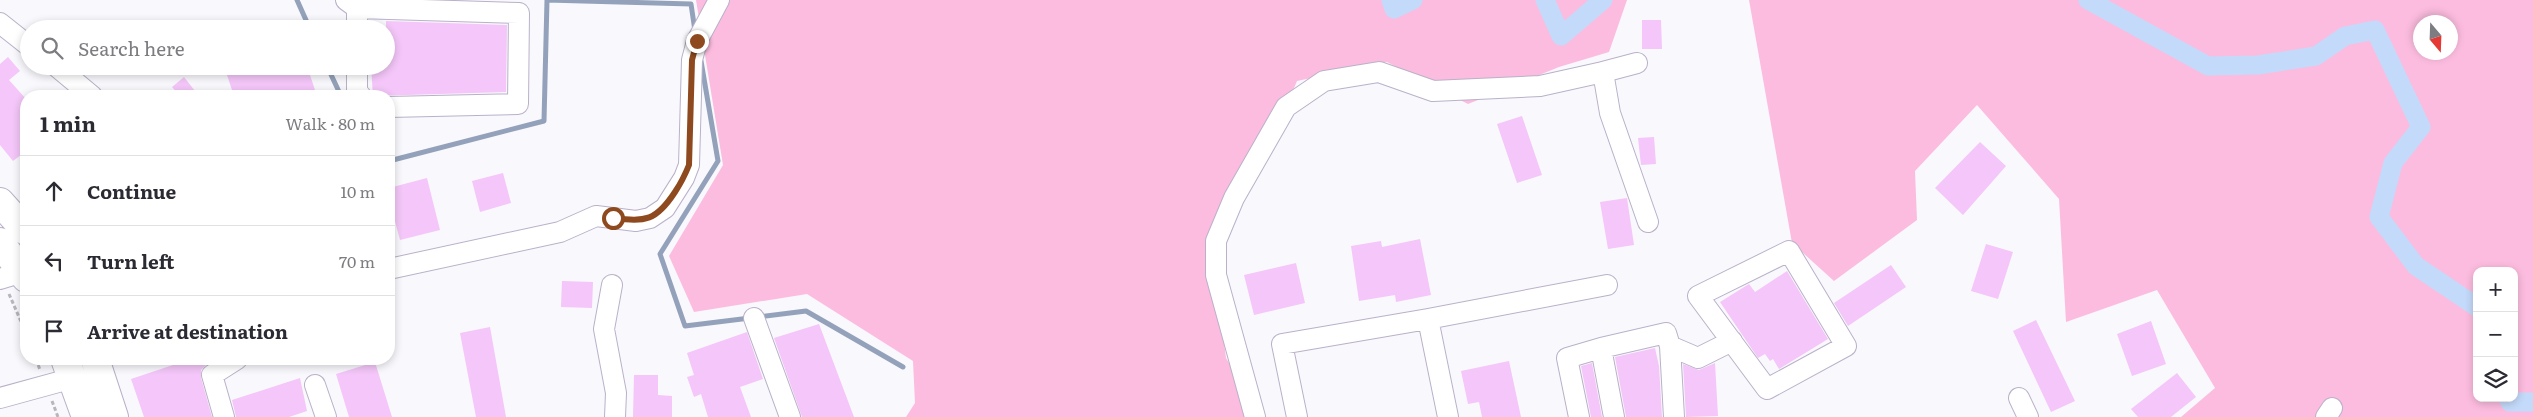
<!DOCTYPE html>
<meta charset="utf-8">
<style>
body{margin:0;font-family:Literata,serif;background:#f2f2f3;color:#2b2b33}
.controls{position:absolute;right:15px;bottom:15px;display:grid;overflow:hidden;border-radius:10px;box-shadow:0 2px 8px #0003}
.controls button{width:45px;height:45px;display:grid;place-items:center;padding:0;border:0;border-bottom:1px solid #e1e1e2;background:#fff;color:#2b2b33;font:25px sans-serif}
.compass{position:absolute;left:2413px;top:15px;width:45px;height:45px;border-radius:50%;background:#fff;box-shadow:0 2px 8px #0003;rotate:161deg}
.stop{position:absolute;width:15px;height:15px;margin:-11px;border:4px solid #8e491e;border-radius:50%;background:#fff}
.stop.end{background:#8e491e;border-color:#fff;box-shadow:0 1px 5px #0008}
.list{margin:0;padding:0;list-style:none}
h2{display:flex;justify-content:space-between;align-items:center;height:65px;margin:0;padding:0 20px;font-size:21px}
h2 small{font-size:16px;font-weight:400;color:#7c7c81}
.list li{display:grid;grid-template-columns:32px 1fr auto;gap:15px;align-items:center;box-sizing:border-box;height:70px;padding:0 20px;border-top:1px solid #e1e1e2}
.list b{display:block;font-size:19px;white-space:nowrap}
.list em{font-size:16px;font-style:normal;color:#7c7c81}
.icon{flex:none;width:28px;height:28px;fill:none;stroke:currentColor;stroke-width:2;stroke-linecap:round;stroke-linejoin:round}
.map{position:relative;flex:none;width:2533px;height:417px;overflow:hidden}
.search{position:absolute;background:#fff;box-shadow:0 2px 8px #0003;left:20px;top:20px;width:375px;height:55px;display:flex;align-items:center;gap:12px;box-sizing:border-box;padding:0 18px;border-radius:28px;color:#7c7c81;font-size:19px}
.panel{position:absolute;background:#fff;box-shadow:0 2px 8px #0003;left:20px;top:90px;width:375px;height:275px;border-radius:20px}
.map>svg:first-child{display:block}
.green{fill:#fcbcdf;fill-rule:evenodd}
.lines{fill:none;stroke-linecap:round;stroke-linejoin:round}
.stream{stroke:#93a2ba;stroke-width:5}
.canal{stroke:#c4dafa;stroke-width:19}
.building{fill:#f4c6f9}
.minor-casing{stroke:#bab1c9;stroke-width:22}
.secondary-casing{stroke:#bab1c9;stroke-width:30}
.path{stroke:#b7b6bc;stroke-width:3;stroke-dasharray:4 2.5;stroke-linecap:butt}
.minor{stroke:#fff;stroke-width:20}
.secondary{stroke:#fff;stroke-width:28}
.route{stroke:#8e491e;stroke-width:6}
</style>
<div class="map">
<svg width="2533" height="417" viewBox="0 0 2533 417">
<rect width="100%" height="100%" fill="#f9f8fd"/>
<path class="green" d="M696,0H1627L1609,52L1559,67L1468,104L1387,62L1297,81L1286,107L1211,239L1226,358L1262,417H906L915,403L913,361L807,294L694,312L669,256L723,165Z
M1749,0H2533V417H2181L2215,388L2157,290L2066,322L2059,199L1977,105L1915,171L1917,220L1834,281L1792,243ZM2420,22H2450V52H2420ZM2477,271H2514V398H2477Z"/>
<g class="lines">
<path class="stream" d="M297,0L310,29
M701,61L718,161L660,254L685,326L750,318
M327,66L341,96
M389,161L544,121L547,0L691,4L695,31
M758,317L806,311L903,367"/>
<path class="canal" d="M1391,0L1394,9L1413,0
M1545,0L1561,36L1603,0
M2088,0L2208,66L2258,65L2316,56L2345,36L2375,30L2421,127L2393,163L2379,217L2416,266L2477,307
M2508,398L2510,402H2533"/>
</g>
<path class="building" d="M1642,20H1661L1662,49H1642Z
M386,21L507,25L506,92L373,96L371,66H386Z
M8,57L20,71L9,80L26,99V151L13,161L0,145V64Z
M224,66H307L317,96H234Z
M184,77L199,96H180L172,87Z
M1522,116L1542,175L1517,183L1497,124Z
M1654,137L1656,164L1641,165L1638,138Z
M1980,142L2006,166L1963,215L1935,188Z
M503,173L511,203L480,212L472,181Z
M427,178L440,230L400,240L389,199V188Z
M1627,198L1634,245L1608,249L1600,202Z
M1420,239L1431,295L1396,302L1395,295L1359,301L1351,246L1381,241L1382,247Z
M1986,244L2013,252L1998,299L1971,291Z
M1296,263L1305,303L1254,315L1244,275Z
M1891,265L1906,287L1848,326L1834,303Z
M1787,271L1828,339L1779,369L1773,359L1770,361L1765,354L1758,358L1720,302L1749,284L1755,292Z
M562,281L593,282L592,308L561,307Z
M2036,320L2075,401L2051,412L2013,331Z
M2151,321L2166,364L2132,376L2117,334Z
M819,324L854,417H802L774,338Z
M490,327L506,417H476L460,333Z
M747,332L763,379L740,387L751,417H708L701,394L694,397L687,377L694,375L687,353Z
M1655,348L1659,366L1662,417H1626L1615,357Z
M191,359H207L208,363L201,370V378L212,417H144L131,379Z
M1509,361L1521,417H1482L1479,402L1468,404L1461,371Z
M375,362L392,417H349L336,374Z
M1592,363L1602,417H1591L1581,366Z
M1715,363L1718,416L1686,417L1683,364L1699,370Z
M2177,373L2196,397L2171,417H2138L2131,409Z
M634,375H658V395L672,396V417H633Z
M300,378L307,411L289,417H236L232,400Z"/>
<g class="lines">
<g class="minor-casing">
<path id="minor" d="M346,0L357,8L519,13L518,104L389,107
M0,23L29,46
M357,29V8
M56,66L92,96
M357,66V91L361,96
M1603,72L1637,63
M1789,251L1846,346L1767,389L1698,296Z
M389,269L560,232L596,216L636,221L650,218L665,208L684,178L689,165L692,60L697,41L719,0
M0,279L23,272
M612,285L604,329L616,393L615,417
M754,318L790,417
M1428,319L1448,417
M1670,346L1698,358L1732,341
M1601,348L1614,417
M315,385L326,417
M0,398L73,378
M2019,398L2028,417
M224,417L212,375L237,359
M1255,417L1216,275V241L1234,198L1286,107L1324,81L1379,72L1433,91L1540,86L1603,72L1610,113L1648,222
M1297,417L1282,344L1428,319L1607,285
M1579,417L1567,358L1601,348L1666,333L1670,346L1674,417
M2326,417L2332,408"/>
</g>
<g class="secondary-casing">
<path id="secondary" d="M0,202L26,231
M0,242L26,278
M65,359L86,417
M95,359L114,417"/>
</g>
<path class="path" d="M9,294L26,333
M36,359L40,370
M52,401L58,417"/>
<use href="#minor" class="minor"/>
<use href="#secondary" class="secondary"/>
</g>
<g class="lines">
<path class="route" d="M613,218C646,222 656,221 675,192C681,183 685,175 689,165L692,60L697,41"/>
</g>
</svg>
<div class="controls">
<button>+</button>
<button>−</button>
<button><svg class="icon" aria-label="layers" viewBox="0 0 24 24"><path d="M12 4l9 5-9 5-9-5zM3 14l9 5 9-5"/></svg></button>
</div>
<svg class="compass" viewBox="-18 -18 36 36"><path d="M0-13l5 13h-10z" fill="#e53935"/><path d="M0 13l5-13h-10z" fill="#7c7c81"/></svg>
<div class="stop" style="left:613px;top:218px"></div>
<div class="stop end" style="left:697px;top:41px"></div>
<div class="search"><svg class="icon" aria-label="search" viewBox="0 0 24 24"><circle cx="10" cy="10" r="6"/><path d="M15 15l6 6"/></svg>Search here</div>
<section class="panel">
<h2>1 min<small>Walk · 80 m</small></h2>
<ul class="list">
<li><svg class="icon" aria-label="ahead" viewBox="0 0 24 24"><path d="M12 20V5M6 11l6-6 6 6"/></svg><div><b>Continue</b></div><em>10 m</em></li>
<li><svg class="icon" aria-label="left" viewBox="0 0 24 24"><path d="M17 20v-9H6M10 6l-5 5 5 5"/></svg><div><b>Turn left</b></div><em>70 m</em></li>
<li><svg class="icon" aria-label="arrive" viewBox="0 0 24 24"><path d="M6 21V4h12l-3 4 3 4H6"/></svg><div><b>Arrive at destination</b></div></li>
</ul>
</section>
</div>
